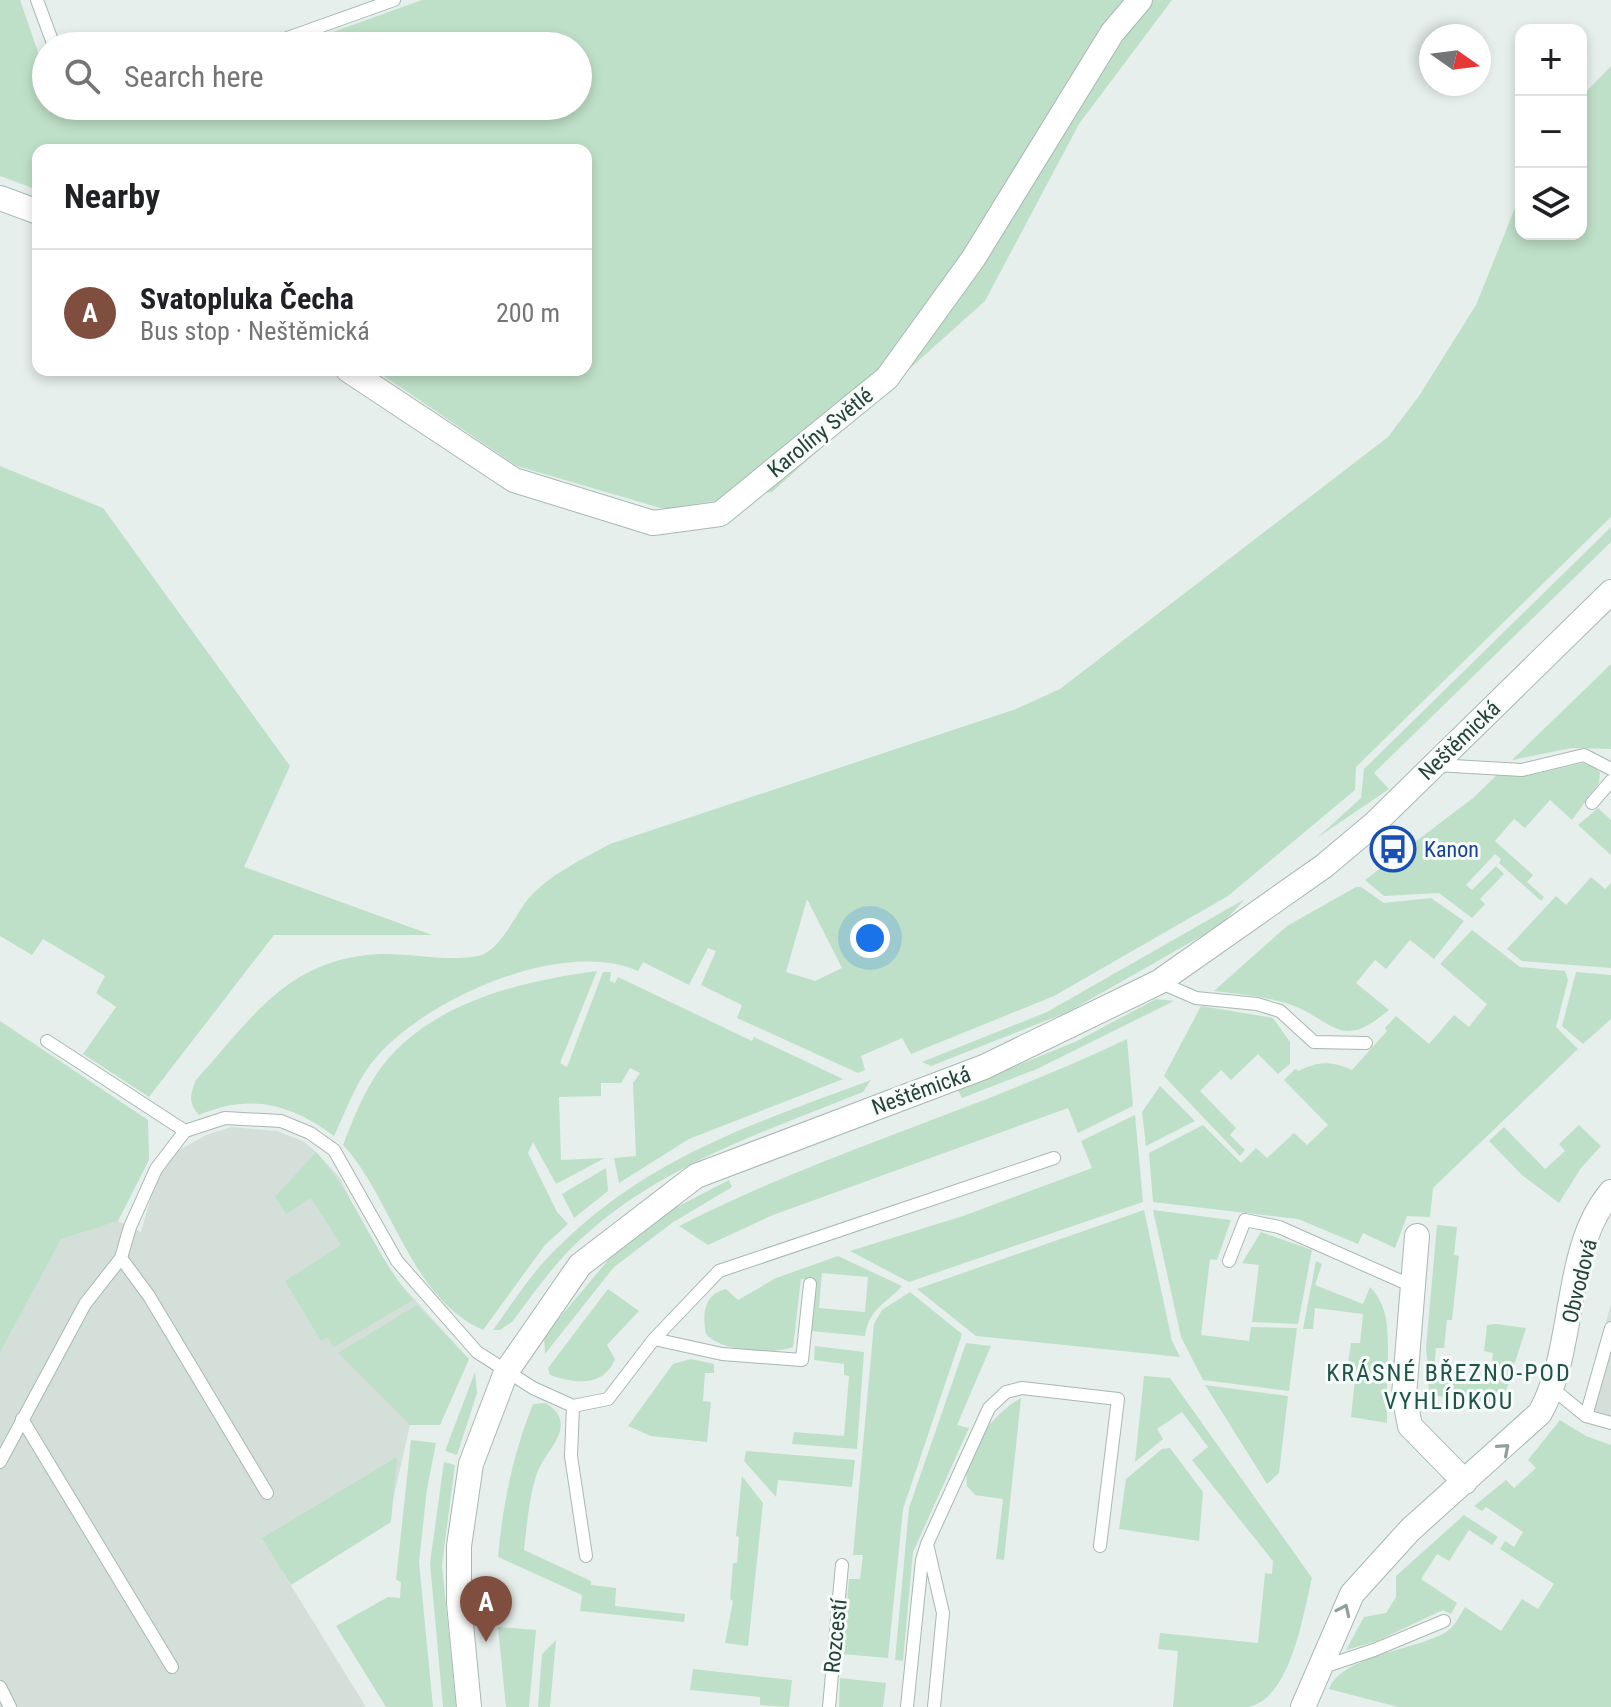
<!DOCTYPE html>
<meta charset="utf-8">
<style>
body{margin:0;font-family:"Roboto Condensed",sans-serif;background:#f2f2f2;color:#202124}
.controls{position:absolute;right:24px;top:24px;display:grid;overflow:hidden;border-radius:16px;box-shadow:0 4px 12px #0003}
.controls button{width:72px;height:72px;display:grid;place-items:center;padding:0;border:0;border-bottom:2px solid #e0e0e0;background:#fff;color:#202124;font:40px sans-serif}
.compass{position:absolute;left:1419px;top:24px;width:72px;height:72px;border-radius:50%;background:#fff;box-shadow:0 4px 12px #0003;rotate:104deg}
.you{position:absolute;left:870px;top:938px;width:28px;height:28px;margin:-20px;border:6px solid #fff;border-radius:50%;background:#1a73e8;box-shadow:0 0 0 12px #1a73e833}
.badge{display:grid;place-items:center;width:52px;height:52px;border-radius:50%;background:#7f4e3f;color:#fff;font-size:26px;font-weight:700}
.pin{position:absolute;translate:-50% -66px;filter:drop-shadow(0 2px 4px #0008)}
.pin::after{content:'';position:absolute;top:42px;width:28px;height:24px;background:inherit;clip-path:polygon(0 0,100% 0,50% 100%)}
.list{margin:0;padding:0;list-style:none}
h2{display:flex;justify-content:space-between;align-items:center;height:104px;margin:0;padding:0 32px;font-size:34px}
h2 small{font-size:26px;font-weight:400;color:#757577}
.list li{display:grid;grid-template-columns:52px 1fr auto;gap:24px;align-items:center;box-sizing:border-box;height:128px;padding:0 32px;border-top:2px solid #e0e0e0}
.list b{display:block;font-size:30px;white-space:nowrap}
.list p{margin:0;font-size:26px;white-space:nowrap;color:#757577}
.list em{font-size:26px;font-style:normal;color:#757577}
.icon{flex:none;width:44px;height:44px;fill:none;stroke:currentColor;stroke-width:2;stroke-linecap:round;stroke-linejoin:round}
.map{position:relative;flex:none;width:1611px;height:1707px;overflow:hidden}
.search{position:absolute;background:#fff;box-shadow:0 4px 12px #0003;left:32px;top:32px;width:560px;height:88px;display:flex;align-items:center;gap:20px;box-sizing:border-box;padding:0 28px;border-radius:44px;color:#757577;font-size:30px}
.panel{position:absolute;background:#fff;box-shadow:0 4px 12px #0003;left:32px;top:144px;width:560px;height:232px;border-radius:16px}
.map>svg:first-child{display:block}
.built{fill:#d4dfda}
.green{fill:#bfe0c8;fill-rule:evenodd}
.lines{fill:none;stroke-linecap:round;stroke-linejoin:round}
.lane-casing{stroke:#a8b8b2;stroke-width:14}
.street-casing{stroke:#a8b8b2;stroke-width:26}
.lane{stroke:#fff;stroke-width:12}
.street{stroke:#fff;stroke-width:24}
.oneway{stroke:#92a09c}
.labels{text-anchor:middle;stroke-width:6;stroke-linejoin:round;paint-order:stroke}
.street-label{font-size:22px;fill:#24423a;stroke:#f7fbf9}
.transit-label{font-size:22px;fill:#164399;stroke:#f7fbf9;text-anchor:start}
.neighbourhood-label{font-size:24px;letter-spacing:2px;fill:#1f5548;stroke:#f7fbf9}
</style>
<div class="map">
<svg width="1611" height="1707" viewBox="0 0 1611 1707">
<rect width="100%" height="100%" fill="#e6efeb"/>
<path class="built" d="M232,1127L277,1131L303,1141L316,1152L340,1178L369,1238L396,1279L469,1359L440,1425H410L392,1504L282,1571L366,1707H0V1353L61,1238L118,1221L141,1232L154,1186L174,1153L206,1135Z
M1611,1304V1429L1579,1420Z"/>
<path class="green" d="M0,0H20L46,75V106L113,111L126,106H578V46H294L422,0H1172L1079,124L985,301L772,492L664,509L517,466L375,370H586V150H38V190L0,176Z
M1611,66V517L1356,767L1355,790L1228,896L1054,996L911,1054L902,1038L861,1056L865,1070L858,1073L737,1018L742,1005L701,985L716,951L708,948L689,985L643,962L638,971C561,937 418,1001 370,1065C355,1085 345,1113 334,1136C291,1104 250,1093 199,1115C188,1103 190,1094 196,1080C252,1018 288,958 380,954C411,953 447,962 478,956C500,952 515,914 529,898C550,874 583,859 610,844L1016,709L1060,689L1388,437L1419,396L1476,305L1521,193V234H1581V97ZM807,899L842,968L815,981L786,972Z
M0,466L103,508L290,766L244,867L432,935H274L149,1097L83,1054L116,1007L96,993L105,976L43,939L32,955L0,936Z
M1611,527V542L1374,773L1389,789L1317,838L1361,798L1364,769Z
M1611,664V749L1572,748L1512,760Z
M1583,763L1594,766L1600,773L1599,783L1572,820L1550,800L1525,828L1514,819L1495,841L1533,875L1527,882L1544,897L1541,901L1499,863L1501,859L1495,854L1466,885L1472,890L1496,866L1504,874L1480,899L1485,904L1472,918L1439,893L1384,896L1365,880L1473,798L1498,774L1526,776Z
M1598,808L1611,820V855L1578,825Z
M1591,877L1605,889L1611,883V968L1522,961L1507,949L1556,896L1566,905Z
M1356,887H1361L1384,903L1431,898L1464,921L1434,959L1410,940L1386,969L1375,960L1356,983L1389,1010C1339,1052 1336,1021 1289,1004C1264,996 1239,994 1214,991L1287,926Z
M1245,899L1221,925L1068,1012L931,1066L922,1062L1047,1012Z
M1472,930L1520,967L1565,971L1568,980L1556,1027L1578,1049L1433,1188L1430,1217L1407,1216L1395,1248L1363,1233L1358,1244L1298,1219L1153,1202L1149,1153L1203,1125L1241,1163L1256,1148L1267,1158L1294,1133L1307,1145L1328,1125L1284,1080L1295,1069L1299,1071C1318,1061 1332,1061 1352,1070L1387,1031L1385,1028L1396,1016L1429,1044L1454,1015L1469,1027L1487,1004L1440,964Z
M597,971L560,1063L567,1067L603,972H611L610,981L615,983L618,977L752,1041L754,1037L843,1079L689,1139L619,1183L614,1158L636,1156L633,1083L640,1073L630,1068L621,1083H601V1096L559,1097L561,1160L605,1158L556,1184L533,1142L528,1153L557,1212L568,1224L545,1245L483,1330C410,1298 392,1197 343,1145C352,1122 361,1099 374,1078C421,1004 517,982 597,971Z
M1576,972L1611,975V1019L1583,1044L1562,1026Z
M1156,999L1174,1001L1037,1069L962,1098L958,1090L1077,1041Z
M1201,1006L1273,1018L1290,1042V1064L1278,1074L1258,1054L1231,1080L1221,1070L1200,1091L1236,1128L1230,1135L1245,1150L1240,1156L1164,1076Z
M0,1021L148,1120L149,1160L118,1221L61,1239L0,1353Z
M1127,1039L1133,1106L1078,1133L1068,1108L773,1215L708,1245L679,1226C824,1152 981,1109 1127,1039Z
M871,1080L863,1092C764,1132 663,1164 582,1238C555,1262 534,1293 512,1322L500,1330H493C512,1304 530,1275 553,1252C646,1158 750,1125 871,1080Z
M1160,1086L1195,1121L1146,1146L1142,1112Z
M1135,1115L1143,1202L909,1282L850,1251L963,1216L1092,1168L1081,1141Z
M1579,1125L1601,1146L1581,1168L1559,1203L1522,1175L1489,1141L1504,1127L1545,1169L1565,1151L1559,1144Z
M316,1152C356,1196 374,1254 413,1300L334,1347L327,1337L321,1341L285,1281L341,1245L311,1198L286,1214L275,1197Z
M606,1168L608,1191L574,1218L562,1194Z
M729,1180L732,1187L672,1223L614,1267L545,1354L544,1336L610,1258L673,1209Z
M1144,1210L1172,1341L1180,1357L976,1336L917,1289Z
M1153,1210L1231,1220L1217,1260L1210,1259L1201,1335L1249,1341L1251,1327L1297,1328L1289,1391L1203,1380L1181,1337Z
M1437,1225L1457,1227L1454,1255L1459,1256L1452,1320H1447L1444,1348H1436L1434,1369L1428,1368L1426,1348Z
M1261,1232L1312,1250L1298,1324L1252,1322L1259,1265L1242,1263Z
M838,1256L902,1286C886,1304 869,1308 865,1336L810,1331L815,1280L801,1279L793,1347C772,1355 722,1352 706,1334C702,1315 704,1294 726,1289L738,1300L776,1278ZM822,1273L868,1277L865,1312L819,1308Z
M1316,1261L1322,1264L1315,1285L1363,1304L1370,1287C1393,1310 1387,1345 1388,1375L1347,1369L1351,1343H1360L1363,1314L1315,1308L1313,1329H1303Z
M608,1289L639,1311L607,1345L615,1359C604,1387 575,1384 550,1375L548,1368Z
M910,1292L962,1334L903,1509L888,1658L842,1654L849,1579H860L863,1555H853L874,1324L882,1310Z
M417,1305L469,1359L440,1425H410L338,1353Z
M1496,1324L1526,1328L1502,1403L1429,1395L1428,1375L1490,1382L1493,1353L1484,1351L1487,1325Z
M966,1343L991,1346L957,1425L969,1428L913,1552L903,1661L895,1660L909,1508Z
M815,1346L864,1352L857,1449L792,1444L794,1432L844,1436L849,1376L844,1375V1364L814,1360Z
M691,1359L714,1364V1373H705L703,1401L711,1402L707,1442L651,1436L628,1426L673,1364Z
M475,1372L477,1393L457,1455L445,1451Z
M1144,1376L1170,1378L1312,1578C1303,1614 1291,1699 1248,1707C1225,1707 1196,1707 1173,1707L1178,1651L1158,1649L1160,1633L1258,1643L1265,1573L1272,1574L1273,1561L1192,1460L1208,1447L1182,1412L1157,1429L1163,1439L1135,1462Z
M1355,1379L1387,1383V1423L1351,1417Z
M1205,1385L1288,1396L1279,1473L1267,1484Z
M1021,1398L1004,1560L996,1559L1003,1499L975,1495L967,1486C962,1452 993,1414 1021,1398Z
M546,1403C580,1425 546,1449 537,1473C529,1497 527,1525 524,1550L591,1581V1585L616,1588L615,1606L685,1614L684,1622L580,1611L582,1595L498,1557C503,1503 513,1454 533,1404Z
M1560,1420L1586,1436L1611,1445V1707H1398L1329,1689C1342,1655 1417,1650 1446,1632C1454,1628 1460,1615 1465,1607L1501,1631L1522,1599L1538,1609L1554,1584L1500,1549L1505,1541L1514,1547L1523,1532L1486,1507L1482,1511L1474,1506L1506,1480L1514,1488L1536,1468L1528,1460Z
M411,1440L436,1443L427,1489L419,1562L433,1707H386L336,1626L388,1597L400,1598L401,1582L396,1580Z
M1170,1448L1203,1492L1199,1541L1119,1529L1126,1479L1162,1449Z
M746,1451L855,1460L852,1487L778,1480L776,1497L744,1461Z
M397,1457L391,1522L291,1585L262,1538Z
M444,1462L455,1465L442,1565L456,1707H443L430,1563Z
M742,1476L763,1503L748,1646L725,1643L733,1601L730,1599L733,1563H737L739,1537L736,1536Z
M1464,1515L1498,1537L1492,1545L1469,1530L1449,1561L1437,1554L1421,1579L1457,1603L1451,1614L1443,1610L1377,1641L1346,1650L1364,1617L1386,1613L1396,1597V1576Z
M498,1627L536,1630L529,1707H506Z
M556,1640L550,1707H538L542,1654Z
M693,1669L792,1680L789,1707L760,1705V1697L690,1690Z
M840,1678L886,1683L883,1707H839Z"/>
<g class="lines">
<g class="lane-casing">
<path id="lane" d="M37,0L54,46
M265,46L394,0
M1436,765L1522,770L1584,755L1611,769
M1592,803L1611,781
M1159,982L1196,998L1257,1004L1280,1011L1314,1042L1366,1043
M47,1041L185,1131
M121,1258L149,1296L267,1493
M1229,1261L1245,1220L1279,1227L1410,1285
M654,1339L722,1354L802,1360L810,1284
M1553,1389L1586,1416L1611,1328
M573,1406L571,1456L586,1556
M1586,1416L1611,1423
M22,1419L172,1667
M0,1462L85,1304L121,1258L130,1227L156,1169L185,1131L225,1118L281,1121L310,1133L334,1150L397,1261L477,1352L533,1388L573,1406L608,1399L654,1339L719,1271L1054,1158
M927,1544L943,1613L934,1707
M1320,1668L1374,1650L1444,1621
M0,1687L10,1707
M829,1707L842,1565
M907,1707L922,1560L927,1544L989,1408L1006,1392L1022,1388L1118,1399L1100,1546"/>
</g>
<g class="street-casing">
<path id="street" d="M0,198L38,212
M348,370L514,480L653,523L720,514L887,378L973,259L1112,33L1140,0
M1417,1236L1404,1395L1410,1426L1465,1482
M469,1707L459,1603V1546L471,1464L506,1372L580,1265L696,1176L984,1067L1159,982L1324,866L1374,824L1611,592
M1303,1707L1352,1594L1410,1530L1540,1413C1577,1347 1562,1250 1611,1192"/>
</g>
<use href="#lane" class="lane"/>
<use href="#street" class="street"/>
</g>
<defs><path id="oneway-chevron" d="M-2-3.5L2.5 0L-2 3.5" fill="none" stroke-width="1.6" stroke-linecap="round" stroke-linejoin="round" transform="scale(2)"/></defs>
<g class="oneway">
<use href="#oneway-chevron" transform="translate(1504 1449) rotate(-41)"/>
<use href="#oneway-chevron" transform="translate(1344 1610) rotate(-65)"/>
</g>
<defs>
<g id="bus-ring" transform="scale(2.3)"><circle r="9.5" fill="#f7fbf9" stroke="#1a4fb4" stroke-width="1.5"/><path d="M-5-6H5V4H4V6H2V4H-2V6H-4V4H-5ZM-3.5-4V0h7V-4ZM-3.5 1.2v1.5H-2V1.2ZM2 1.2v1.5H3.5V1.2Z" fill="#1a4fb4"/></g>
</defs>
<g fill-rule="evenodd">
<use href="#bus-ring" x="1393" y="849"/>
</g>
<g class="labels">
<g class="street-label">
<text transform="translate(820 432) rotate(-39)" y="8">Karolíny Světlé</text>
<text transform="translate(1459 740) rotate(-44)" y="8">Neštěmická</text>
<text transform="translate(921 1090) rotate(-20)" y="8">Neštěmická</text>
<text transform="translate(1579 1281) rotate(-76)" y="8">Obvodová</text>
<text transform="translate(835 1636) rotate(-84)" y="8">Rozcestí</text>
</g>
<g class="transit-label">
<text x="1424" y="857">Kanon</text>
</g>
<g class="neighbourhood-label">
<text x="1449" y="1381">KRÁSNÉ BŘEZNO-POD<tspan x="1449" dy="28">VYHLÍDKOU</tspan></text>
</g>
</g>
</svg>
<div class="controls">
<button>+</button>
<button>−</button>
<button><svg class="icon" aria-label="layers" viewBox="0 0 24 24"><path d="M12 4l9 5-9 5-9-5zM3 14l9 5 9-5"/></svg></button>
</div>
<svg class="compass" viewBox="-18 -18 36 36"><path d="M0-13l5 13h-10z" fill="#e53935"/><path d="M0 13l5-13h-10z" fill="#757577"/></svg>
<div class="you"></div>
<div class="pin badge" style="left:486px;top:1642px">A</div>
<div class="search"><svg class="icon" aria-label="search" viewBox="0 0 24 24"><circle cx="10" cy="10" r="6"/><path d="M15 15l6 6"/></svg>Search here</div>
<section class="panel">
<h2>Nearby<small></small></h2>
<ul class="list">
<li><span class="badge">A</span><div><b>Svatopluka Čecha</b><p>Bus stop · Neštěmická</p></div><em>200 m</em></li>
</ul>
</section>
</div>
